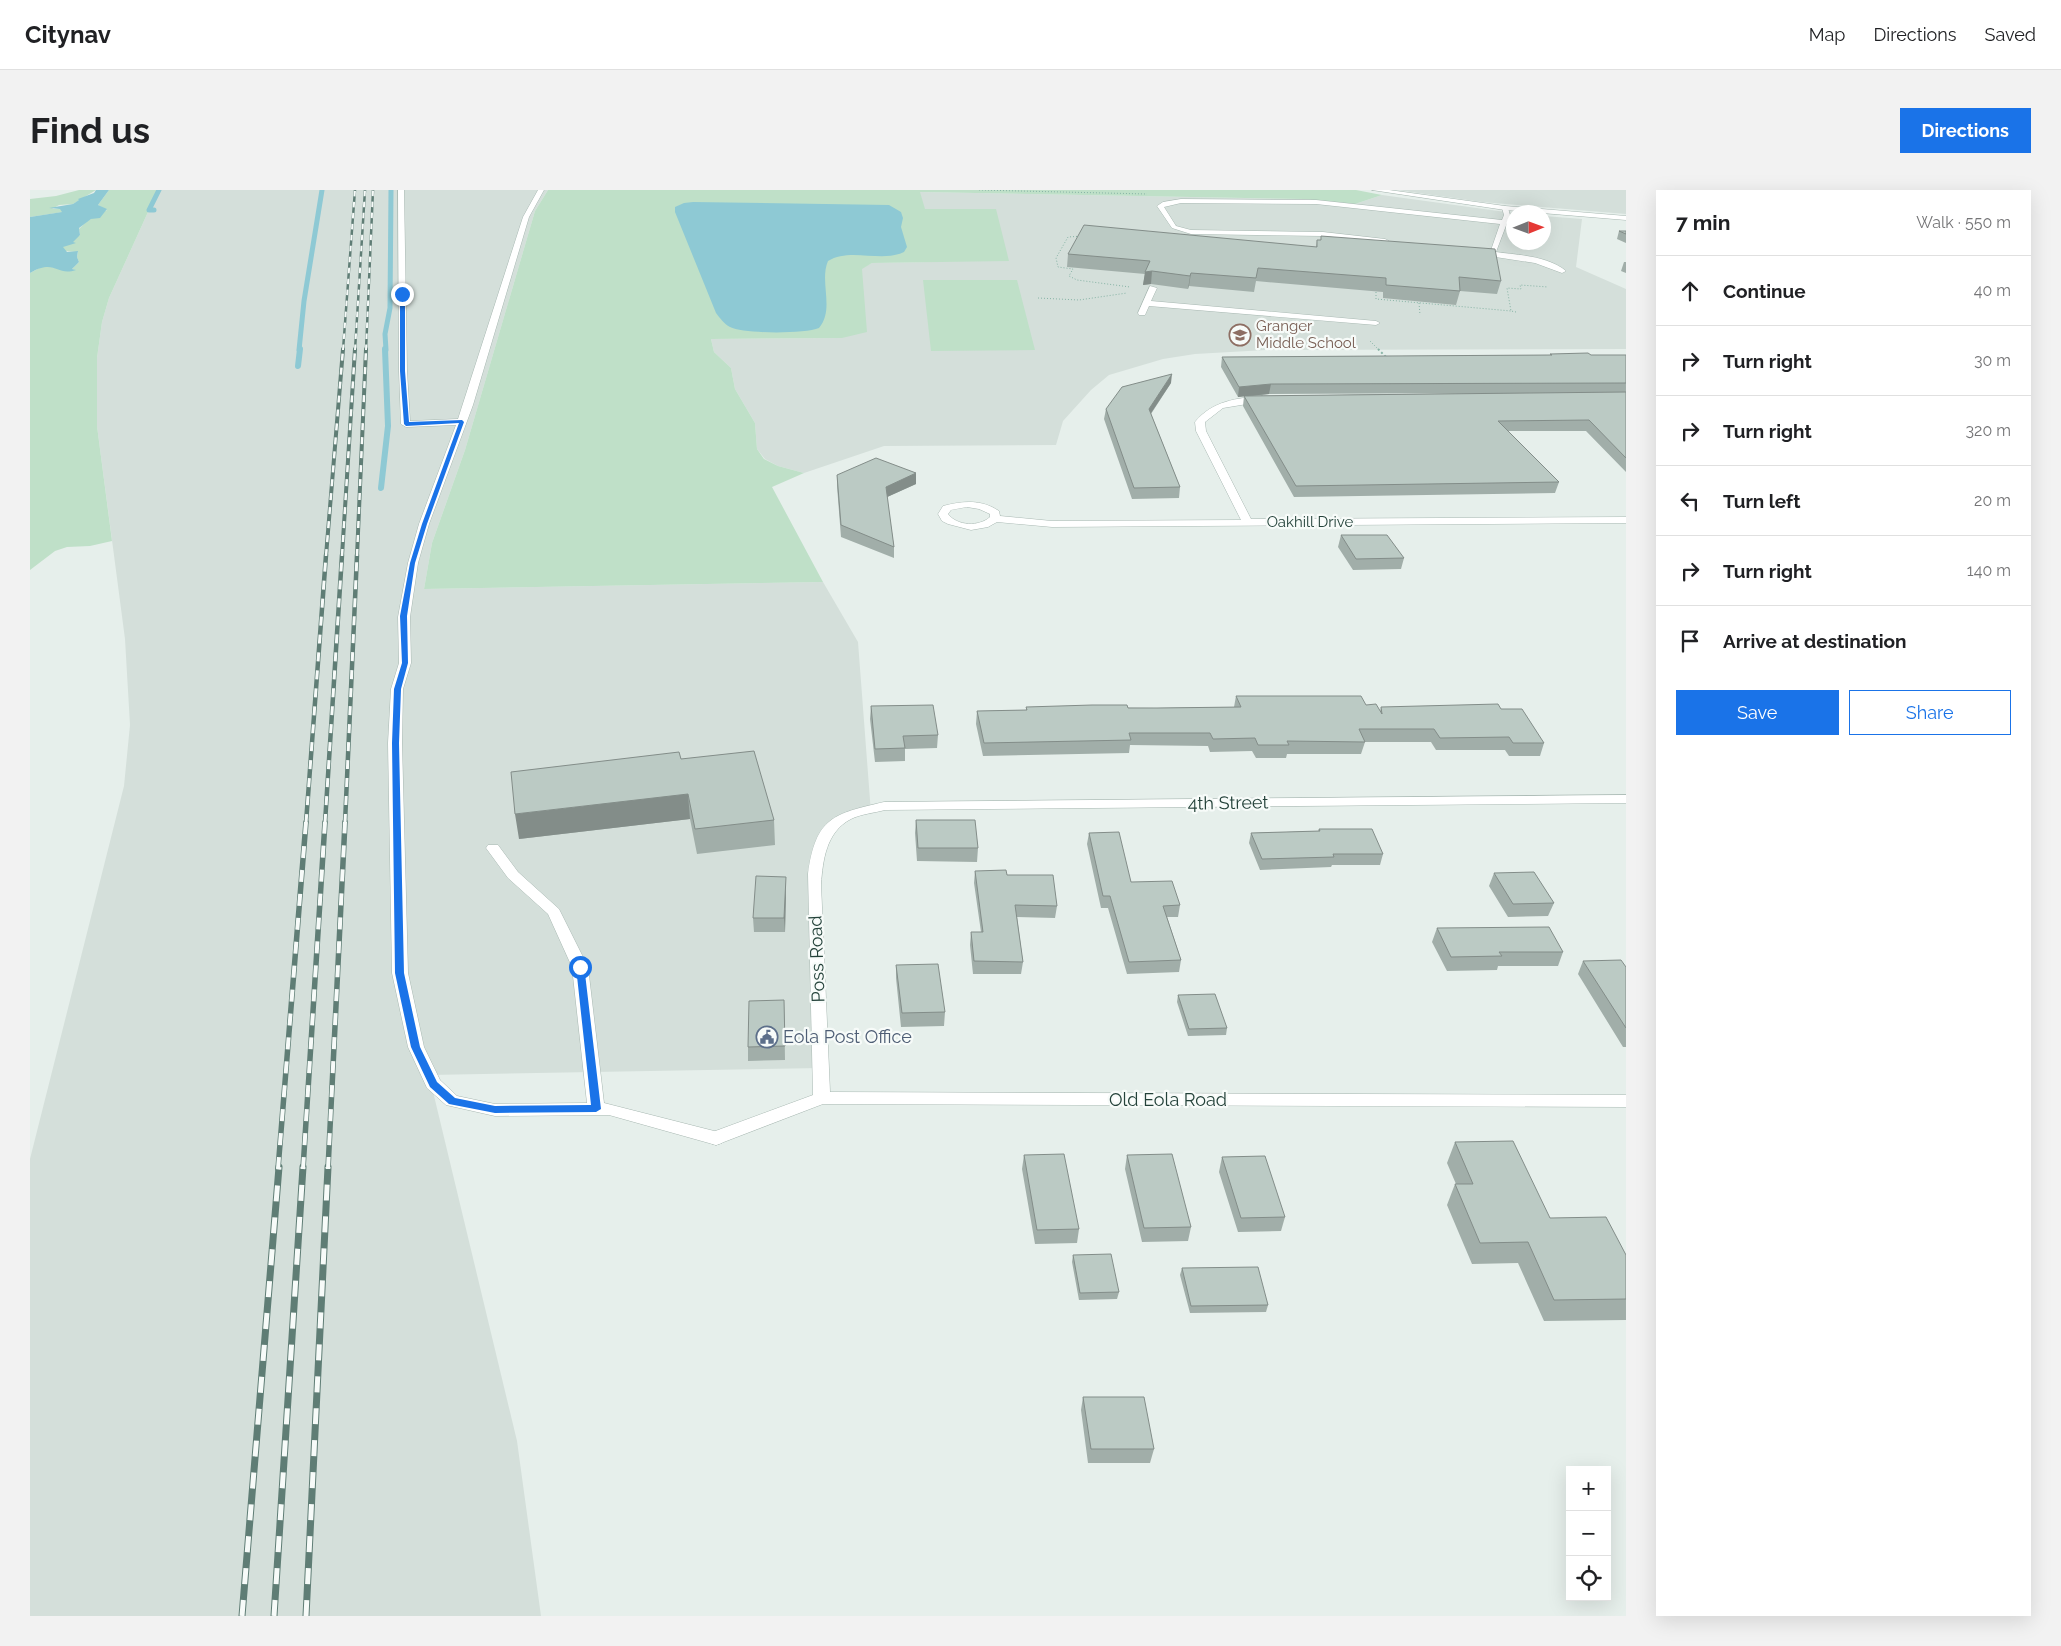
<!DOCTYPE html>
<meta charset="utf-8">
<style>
body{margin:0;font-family:Raleway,sans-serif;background:#f2f2f2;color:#202124}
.controls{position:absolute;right:15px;bottom:15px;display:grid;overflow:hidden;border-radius:0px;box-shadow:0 5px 20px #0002}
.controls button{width:45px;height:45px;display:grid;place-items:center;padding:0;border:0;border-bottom:1px solid #e0e0e0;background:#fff;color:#202124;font:25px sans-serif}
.compass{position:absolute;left:1476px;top:15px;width:45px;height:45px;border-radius:50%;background:#fff;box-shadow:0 5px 20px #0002;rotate:89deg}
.stop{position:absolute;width:15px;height:15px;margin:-11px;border:4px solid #1a73e8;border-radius:50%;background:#fff}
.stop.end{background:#1a73e8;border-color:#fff;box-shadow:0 1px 5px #0008}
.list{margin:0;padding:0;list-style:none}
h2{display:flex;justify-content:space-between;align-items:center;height:65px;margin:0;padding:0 20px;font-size:21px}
h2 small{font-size:16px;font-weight:400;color:#757577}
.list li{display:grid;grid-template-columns:32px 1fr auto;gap:15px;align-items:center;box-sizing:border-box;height:70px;padding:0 20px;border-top:1px solid #e0e0e0}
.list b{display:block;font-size:19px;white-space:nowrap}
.list em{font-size:16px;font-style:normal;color:#757577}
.actions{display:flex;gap:10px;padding:15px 20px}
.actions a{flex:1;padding:11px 0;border:1px solid #1a73e8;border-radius:0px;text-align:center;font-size:18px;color:#1a73e8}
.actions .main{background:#1a73e8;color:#fff}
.icon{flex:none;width:28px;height:28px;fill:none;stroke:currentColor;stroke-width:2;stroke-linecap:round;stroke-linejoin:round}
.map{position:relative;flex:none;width:1596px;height:1426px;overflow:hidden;border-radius:0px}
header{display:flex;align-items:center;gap:30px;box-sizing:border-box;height:70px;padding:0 25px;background:#fff;border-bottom:1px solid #e0e0e0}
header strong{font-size:24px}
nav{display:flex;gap:28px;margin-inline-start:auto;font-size:18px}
.intro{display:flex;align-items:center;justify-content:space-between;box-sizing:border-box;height:120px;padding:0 30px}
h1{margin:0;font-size:35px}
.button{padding:12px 22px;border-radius:0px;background:#1a73e8;color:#fff;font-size:18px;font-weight:700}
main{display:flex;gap:30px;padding:0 30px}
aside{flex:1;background:#fff;border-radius:0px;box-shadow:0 5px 20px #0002}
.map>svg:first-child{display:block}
.built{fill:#d4dfda}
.green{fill:#bfe0c8}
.water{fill:#8ec9d4}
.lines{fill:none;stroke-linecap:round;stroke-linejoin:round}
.stream-far1{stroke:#8ec9d4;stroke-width:5}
.stream{stroke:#8ec9d4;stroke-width:6}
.lane-casing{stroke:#a8b8b2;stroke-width:1}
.street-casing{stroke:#a8b8b2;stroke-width:1}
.path-far1{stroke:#86b3a5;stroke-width:1;stroke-dasharray:1 2;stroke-linecap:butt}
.path{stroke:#86b3a5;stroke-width:2;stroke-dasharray:2 2.5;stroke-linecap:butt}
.lane{fill:#fff;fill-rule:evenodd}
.street{fill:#fff;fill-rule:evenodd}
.rail-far4-casing{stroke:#5f7d75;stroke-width:2.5}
.rail-far3-casing{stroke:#5f7d75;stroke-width:4}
.rail-far2-casing{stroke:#5f7d75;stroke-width:4.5}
.rail-far1-casing{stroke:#5f7d75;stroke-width:5.5}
.rail-casing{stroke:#5f7d75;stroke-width:7}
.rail-far4{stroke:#f7fbf9;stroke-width:2;stroke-dasharray:5.5;stroke-linecap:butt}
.rail-far3{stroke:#f7fbf9;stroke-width:2.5;stroke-dasharray:7;stroke-linecap:butt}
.rail-far2{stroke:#f7fbf9;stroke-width:3;stroke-dasharray:9;stroke-linecap:butt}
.rail-far1{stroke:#f7fbf9;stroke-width:4;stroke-dasharray:12;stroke-linecap:butt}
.rail{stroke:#f7fbf9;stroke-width:5;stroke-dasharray:16;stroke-linecap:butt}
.wall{fill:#a1aea9;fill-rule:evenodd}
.shaded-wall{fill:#838d89}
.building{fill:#bbcac4;stroke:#838d89}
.route{fill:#1a73e8}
.labels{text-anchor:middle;stroke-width:4.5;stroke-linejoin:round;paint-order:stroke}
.far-education-label{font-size:15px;fill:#785e54;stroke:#f7fbf9;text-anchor:start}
.far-street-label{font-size:15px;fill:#24423a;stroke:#f7fbf9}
.street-label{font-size:18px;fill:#24423a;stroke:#f7fbf9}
.service-label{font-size:18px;fill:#4e5e75;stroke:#f7fbf9;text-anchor:start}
</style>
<header>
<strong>Citynav</strong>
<nav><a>Map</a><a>Directions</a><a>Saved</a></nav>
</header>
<div class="intro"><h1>Find us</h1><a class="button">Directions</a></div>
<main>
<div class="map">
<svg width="1596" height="1426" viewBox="0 0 1596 1426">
<rect width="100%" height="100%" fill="#e6efeb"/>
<path class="built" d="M128,0H518L505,21L435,260L402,353L394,399L793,392L828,452L841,623L817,629L807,637L787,672L791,878L399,885L487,1251L511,1426H0V969L94,596L100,535L95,449L67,236V168L72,132L79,108Z
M1367,0H1596V24L1452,12Z
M889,2L1274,9L1325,14L1352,5L1483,23L1484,52H1514V26L1552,29L1546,77L1596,99V159L1236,160L1165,164L1133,169L1079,185L1061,200L1033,231L1026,255L854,256L774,283L748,276L735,269L727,259L725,233L705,199L701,178L684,162L681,149L812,148L832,78L842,73L902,72L893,41L896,36Z"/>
<path class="green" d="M49,0H66L43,14L29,15L22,19H31L33,22L0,27V9L26,6Z
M79,0H128L79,108L72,132L67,168V236L82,351L60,356L37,357L25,361L0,380V83L13,76L45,80L42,79L49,72L47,67L48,62L34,61L32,57L50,45L49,39L57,31L77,20L68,15Z
M518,0H1326L1352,5L1325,14L1274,9L890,2L895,19H966L979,71L842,73L832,79L837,142L812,148L681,149L684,162L701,178L705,199L725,233L727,259L734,269L748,276L774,283L742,297L793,392L394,399L402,353L435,260L505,21Z
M893,90H987L1005,160L901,161Z"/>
<path class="water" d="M66,0H79L68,15L77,19L70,28L61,29L49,38L50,45L43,52L46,53L33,57L37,62L48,61L47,67L49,72L42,79L46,80C26,87 26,68 0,83V27L32,22L30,19L19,18L43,14L49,10L48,9L64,3Z
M663,12L859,15L871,22L873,28L871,37L877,57L874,62C851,73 820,57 798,71C789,92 805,119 789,138C774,144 714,144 700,137C694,134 690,128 686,123L645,22V17L654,13Z"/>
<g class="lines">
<path class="stream-far1" d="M124,20H119L129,0
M269,160L274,111L292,0
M356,160L355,144L360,118L361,0"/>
<path class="stream" d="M268,176L270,159
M351,298L358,236L355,159"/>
<g class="lane-casing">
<path id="lane" d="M368,0H374L377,181L380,231L428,229L493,27L508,0H514L499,27L443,215L399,334L388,373L380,427L381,473L373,499L372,553L378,783L394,857L410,890L427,906L465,914L557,913L542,777L518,724L478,688L456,658L458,655H468L488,682L529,719L558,777L574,913L692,943L695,948L692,953L686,955L579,925L465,926L416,915L397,898L378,857L362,783L358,553L361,499L369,473L368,427L378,373L389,334L426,235L376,237L371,234L369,181Z
M1151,9L1286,10L1472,30L1474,25L1472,18L1475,16L1478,18L1480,25L1466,62C1488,65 1518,66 1536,81L1532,83L1505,73L1459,66L1470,34L1286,14L1151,13L1134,17L1146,36L1161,40L1293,42L1355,49L1359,51L1355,53L1293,46L1161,44L1142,38L1127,16L1133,12Z
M1120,96L1127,98L1121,111L1346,131L1350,133L1346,135L1119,116L1115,125H1109L1108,123Z"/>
</g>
<g class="street-casing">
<path id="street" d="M1342,0H1359L1475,16L1596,26V30L1475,20Z
M1232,206L1235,207V211L1193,218L1175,232L1176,241L1221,329L1596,327V333L1022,337L967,332L958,337L941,340L918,334L912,331L908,324L913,316C933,311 951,309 969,321L970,326L1022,331L1211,330L1166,241L1165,232C1182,211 1207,208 1232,206ZM937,317L949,319L960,324V327C949,337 927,336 918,324L921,320Z
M1596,605V613L855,620C844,623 831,624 821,629C796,642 793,670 791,694L800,902L1596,905V917L793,914L686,955L680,953L677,948L680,943L783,905L778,684C786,627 803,624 854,612Z"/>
</g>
<path class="path-far1" d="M949,0L1117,4
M1053,46L1038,47L1026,68L1028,77L1043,79L1039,86L1047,90L1100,97
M1346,102V109L1481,121
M1008,108L1049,110L1097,103
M1389,113L1390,125
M1486,122L1481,121L1477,98L1491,99L1490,95L1518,97
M1340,151L1349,160"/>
<path class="path" d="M1348,159L1357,168"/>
<use href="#lane" class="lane"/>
<use href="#street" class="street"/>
<g class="rail-far4-casing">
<path id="rail-far4" d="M313,160L325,0
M325,160L335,0
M336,160L343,0"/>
</g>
<g class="rail-far3-casing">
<path id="rail-far3" d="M296,366L313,159
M312,366L325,159
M327,366L336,159"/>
</g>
<g class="rail-far2-casing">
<path id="rail-far2" d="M276,633L296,365
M295,633L312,365
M315,633L327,365"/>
</g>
<g class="rail-far1-casing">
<path id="rail-far1" d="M248,979L276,632
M273,979L295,632
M298,979L315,632"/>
</g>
<g class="rail-casing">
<path id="rail" d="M212,1426L249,977
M244,1426L273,977
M276,1426L298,977"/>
</g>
<use href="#rail-far4" class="rail-far4"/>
<use href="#rail-far3" class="rail-far3"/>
<use href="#rail-far2" class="rail-far2"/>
<use href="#rail-far1" class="rail-far1"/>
<use href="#rail" class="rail"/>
</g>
<path class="wall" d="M1589,41H1596V53L1587,49Z
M1287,50L1471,91L1467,104L1430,101L1426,115L1353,108V102L1226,91L1224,102L1159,96L1158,99L1121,94L1113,95L1115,84L1037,77L1038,64L1286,57Z
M1594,72H1596V83L1591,81Z
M1520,164L1561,165H1596V282L1556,241H1478L1529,292L1525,303L1264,307L1213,216L1214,206L1208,207L1191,177L1192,167L1520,165ZM1445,203L1223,206L1239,204Z
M1141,193L1121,224L1150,297L1149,308L1102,309L1074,229L1076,219Z
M886,283V294L857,307L864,357V368L811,347L807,296V285Z
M1311,345L1374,368L1371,379L1323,380L1308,357Z
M1206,506L1336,515L1350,522L1351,517L1471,519L1514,553L1510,566H1479L1475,560H1406L1401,552H1335L1331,564H1257L1256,568H1226L1222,561L1180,562L1178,556L1100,555L1099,563L953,566L946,534L947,521L996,520V517L1127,518L1204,517Z
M841,516L908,545L907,558L875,559V571L845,572L840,529Z
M651,569L744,630L745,655L667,664L660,629L489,649Z
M886,630L948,658L947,672L887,671L885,643Z
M1289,639L1353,664L1350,675H1302L1301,677L1230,680L1219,653L1221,643L1288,641Z
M1059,643L1101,692L1150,715L1148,727H1137L1151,770L1149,782L1097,784L1078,718H1071L1057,654Z
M945,681L977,685L1027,716L1025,728L987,727L993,772L991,784H943L940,755L941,742H951L944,693Z
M1464,683L1524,713L1518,726L1478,727L1459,696Z
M756,700L755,742H724L723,728Z
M1407,738L1533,762L1528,776H1468L1467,780L1417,781L1402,752Z
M1553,771L1596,777V857H1593L1548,784Z
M866,775L915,822L914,836L871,837L866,788Z
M1148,805L1197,838L1196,845L1158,846L1147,812Z
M754,810L755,870L718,871V857Z
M1425,952L1520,1028L1596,1065V1130L1514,1131L1488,1073L1442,1074L1417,1015L1425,994H1426L1417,973Z
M994,965L1049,1039L1047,1053L1005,1054L992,979Z
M1097,965L1161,1037L1158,1051L1112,1052L1095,979Z
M1192,967L1255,1027L1251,1041L1208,1042L1189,982Z
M1043,1065L1089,1102L1087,1109L1049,1110L1042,1072Z
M1152,1078L1238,1115L1236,1122L1160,1123L1150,1085Z
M1053,1207L1124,1259L1120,1273H1058L1051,1220Z"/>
<path class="shaded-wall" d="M1122,81L1121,94L1113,95L1115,82Z
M1161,83L1159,96L1158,99L1160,86Z
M1142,184L1141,193L1117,229L1119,219Z
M1241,194L1239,204L1208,207L1209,197Z
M886,283V294L855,308L856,297Z
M658,604L660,629L489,649L485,624Z
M756,687V700L755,742L754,728Z"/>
<path class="building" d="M1054,35L1287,57V50H1291V46L1465,59L1471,91L1429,87L1430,101L1356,95V88L1228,78L1226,88L1161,83L1160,86L1122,81L1115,82L1120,71L1038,64Z
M1589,41H1596V44Z
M1558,163L1561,165H1596V193L1241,194L1209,197L1192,167L1522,165L1520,164Z
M1142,184L1119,219L1150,297L1104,298L1076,219L1092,197Z
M1596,202V268L1559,230L1468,231L1529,292L1266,296L1214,206Z
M846,268L886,283L856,297L864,357L811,335L807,285Z
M1311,345H1357L1374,368L1326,369Z
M1206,506H1331L1336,515L1346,514L1352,524L1351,517L1468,514L1471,519H1492L1514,553H1483L1479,547L1410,548L1404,539H1329L1335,552L1257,551L1259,555H1228L1225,548L1183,549L1180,543H1099L1101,550L954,553L947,521L997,520L996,517L1062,515H1097L1098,518H1127L1211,517Z
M903,515L908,545L873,546L875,558L845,559L841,516Z
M724,561L744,630L665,639L658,604L485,624L481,582L649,562L651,569Z
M886,630H945L948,658H888Z
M1289,639H1342L1353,664H1303L1304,667L1232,669L1221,643L1290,641Z
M1089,642L1101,692L1142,691L1150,715L1133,716L1151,770L1099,772L1080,706H1073L1059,643Z
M976,680L977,685H1023L1027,716L985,715L993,772L944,771L941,742H953L945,681Z
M1504,682L1524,713L1483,714L1464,683Z
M726,686L756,687L754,728H723Z
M1519,737L1533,762H1469L1472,766L1421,767L1407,738Z
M1591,770L1596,777V838L1553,771Z
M908,774L915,822L872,823L866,775Z
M1185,804L1197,838L1159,839L1148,805Z
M754,810L755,856L718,857L719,811Z
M1483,951L1520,1028L1576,1027L1596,1065V1109L1524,1110L1498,1052L1450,1053L1425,994H1443L1425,952Z
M1034,964L1049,1039L1007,1040L994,965Z
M1142,964L1161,1037L1114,1038L1097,965Z
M1235,966L1255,1027L1211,1028L1192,967Z
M1081,1064L1089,1102L1050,1103L1043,1065Z
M1228,1077L1238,1115L1161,1116L1152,1078Z
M1053,1207H1114L1124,1259H1061Z"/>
<path class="route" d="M372,103L375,104V181L379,232L432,230L434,232L397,334L385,373L377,426L378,473L371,499L369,553L374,783L390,857L407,892L425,908L465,916L561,915L546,777L547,775H554L571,919L566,922L465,923L419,914L400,897L381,857L365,783L362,553L364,499L372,473L370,426L380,373L392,334L429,233L376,236L374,234L370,181V104Z"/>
<defs>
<g id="school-ring" transform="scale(1.125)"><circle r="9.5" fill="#f7fbf9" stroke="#8d6e63" stroke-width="1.5"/><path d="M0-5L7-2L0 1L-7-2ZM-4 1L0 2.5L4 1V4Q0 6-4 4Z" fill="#8d6e63"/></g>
<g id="civic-ring" transform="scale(1.125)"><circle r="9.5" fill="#f7fbf9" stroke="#5c6f8a" stroke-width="1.5"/><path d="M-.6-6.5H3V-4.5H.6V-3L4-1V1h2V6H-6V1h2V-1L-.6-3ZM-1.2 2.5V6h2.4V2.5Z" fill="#5c6f8a"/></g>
</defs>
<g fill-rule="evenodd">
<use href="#school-ring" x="1210" y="145"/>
<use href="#civic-ring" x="737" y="847"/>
</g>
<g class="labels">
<g class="far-education-label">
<text x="1226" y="141">Granger<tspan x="1226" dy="17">Middle School</tspan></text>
</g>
<g class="far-street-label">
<text x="1280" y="337">Oakhill Drive</text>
</g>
<g class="street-label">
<text transform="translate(1198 613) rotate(-1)" y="6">4th Street</text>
<text transform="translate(787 769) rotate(-92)" y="6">Poss Road</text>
<text x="1138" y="916">Old Eola Road</text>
</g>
<g class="service-label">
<text x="753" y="853">Eola Post Office</text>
</g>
</g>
</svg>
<div class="controls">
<button>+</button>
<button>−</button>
<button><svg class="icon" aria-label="locate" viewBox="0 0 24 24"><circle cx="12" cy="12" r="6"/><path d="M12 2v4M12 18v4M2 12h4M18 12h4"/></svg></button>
</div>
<svg class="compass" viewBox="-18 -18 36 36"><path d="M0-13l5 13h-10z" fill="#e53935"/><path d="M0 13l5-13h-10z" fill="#757577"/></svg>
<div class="stop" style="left:550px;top:777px"></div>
<div class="stop end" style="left:372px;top:104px"></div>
</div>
<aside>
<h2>7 min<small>Walk · 550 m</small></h2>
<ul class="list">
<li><svg class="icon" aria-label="ahead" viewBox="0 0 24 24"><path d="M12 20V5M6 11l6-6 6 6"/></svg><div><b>Continue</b></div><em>40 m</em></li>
<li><svg class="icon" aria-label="right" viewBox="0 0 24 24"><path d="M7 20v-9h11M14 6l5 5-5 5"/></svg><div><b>Turn right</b></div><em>30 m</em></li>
<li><svg class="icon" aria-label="right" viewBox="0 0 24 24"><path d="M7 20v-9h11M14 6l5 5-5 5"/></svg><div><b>Turn right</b></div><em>320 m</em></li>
<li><svg class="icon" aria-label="left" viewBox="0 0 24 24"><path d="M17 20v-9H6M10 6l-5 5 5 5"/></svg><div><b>Turn left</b></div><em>20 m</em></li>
<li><svg class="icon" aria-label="right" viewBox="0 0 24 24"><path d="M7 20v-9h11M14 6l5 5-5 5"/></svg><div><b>Turn right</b></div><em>140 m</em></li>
<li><svg class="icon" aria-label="arrive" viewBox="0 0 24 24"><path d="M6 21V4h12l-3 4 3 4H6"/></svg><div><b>Arrive at destination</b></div></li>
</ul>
<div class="actions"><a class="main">Save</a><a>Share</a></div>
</aside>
</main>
